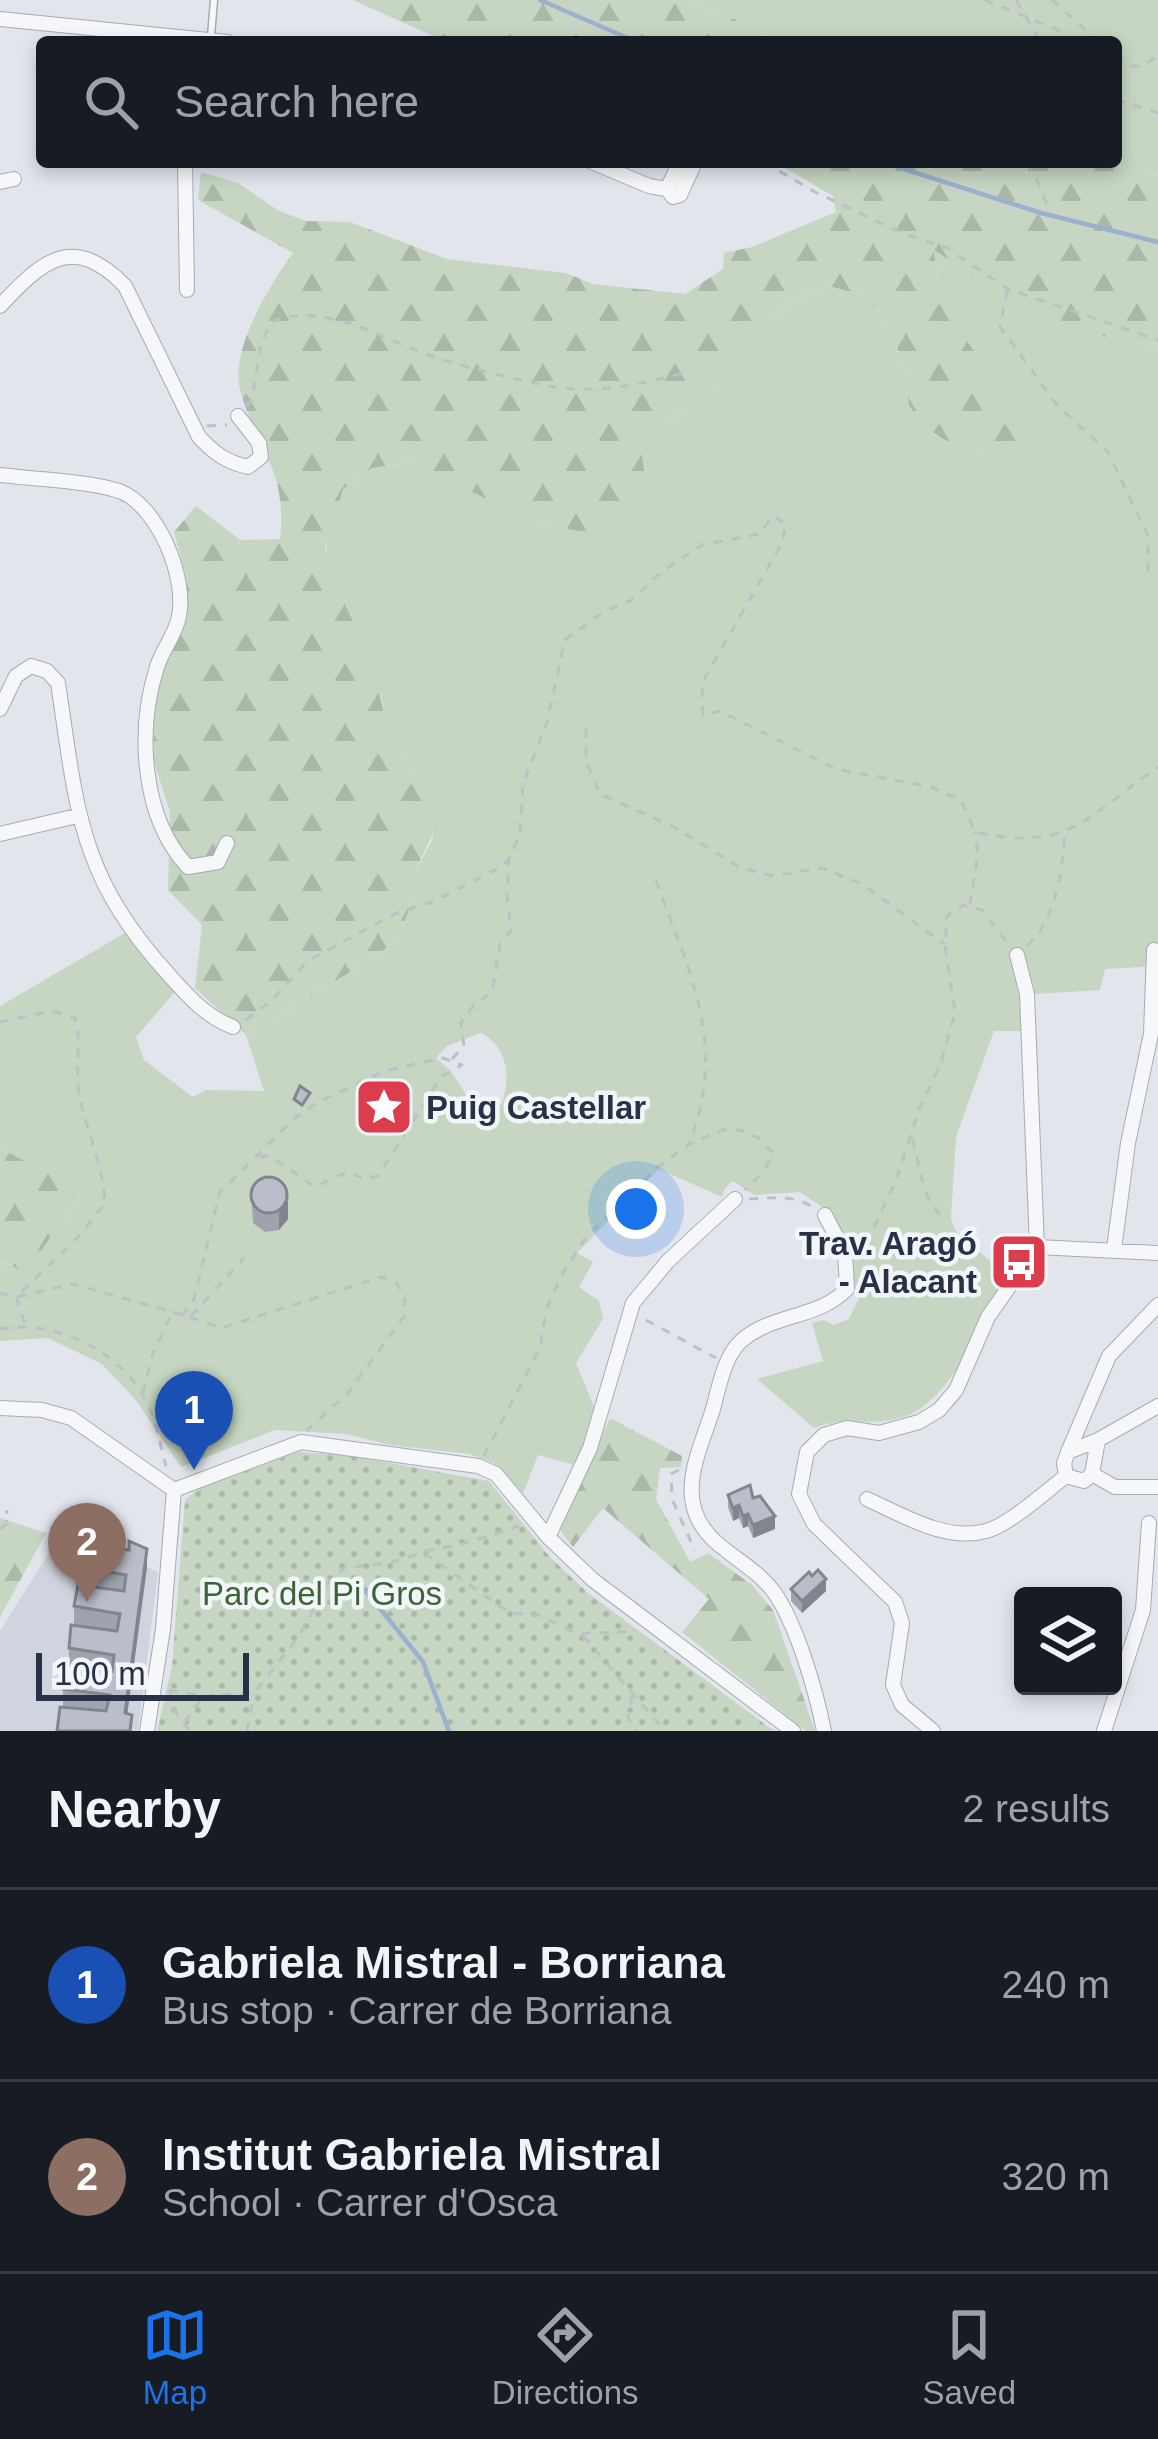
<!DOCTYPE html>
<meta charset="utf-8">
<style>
body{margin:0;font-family:Helvetica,sans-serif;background:#242831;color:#f1f3f6}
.controls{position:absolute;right:36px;bottom:36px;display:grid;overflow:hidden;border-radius:12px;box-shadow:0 6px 18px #0003}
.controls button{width:108px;height:108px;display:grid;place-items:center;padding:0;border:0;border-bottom:3px solid #363941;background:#171b24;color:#f1f3f6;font:60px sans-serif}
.scale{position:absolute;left:36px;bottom:30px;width:213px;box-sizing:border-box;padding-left:12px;border:6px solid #283146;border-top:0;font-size:33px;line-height:42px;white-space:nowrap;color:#283146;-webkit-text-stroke:9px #f2f5f9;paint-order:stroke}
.you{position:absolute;left:636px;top:1209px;width:42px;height:42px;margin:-30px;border:9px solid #fff;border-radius:50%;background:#1a73e8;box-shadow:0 0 0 18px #1a73e833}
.badge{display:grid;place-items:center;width:78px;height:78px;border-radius:50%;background:#1a73e8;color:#fff;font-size:39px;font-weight:700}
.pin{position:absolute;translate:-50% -99px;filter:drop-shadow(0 3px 6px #0008)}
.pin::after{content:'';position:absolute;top:63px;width:42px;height:36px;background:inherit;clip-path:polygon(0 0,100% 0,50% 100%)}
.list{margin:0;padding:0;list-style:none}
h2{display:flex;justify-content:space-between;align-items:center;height:156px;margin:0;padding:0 48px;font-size:51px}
h2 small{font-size:39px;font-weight:400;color:#9ea1a6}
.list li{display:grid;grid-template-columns:78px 1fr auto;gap:36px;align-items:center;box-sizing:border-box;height:192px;padding:0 48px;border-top:3px solid #363941}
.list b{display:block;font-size:45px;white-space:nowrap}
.list p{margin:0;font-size:39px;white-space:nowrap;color:#9ea1a6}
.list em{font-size:39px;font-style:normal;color:#9ea1a6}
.icon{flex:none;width:66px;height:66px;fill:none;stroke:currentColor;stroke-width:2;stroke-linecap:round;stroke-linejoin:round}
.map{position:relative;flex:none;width:1158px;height:1731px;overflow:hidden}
.search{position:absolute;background:#171b24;box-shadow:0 6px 18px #0003;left:36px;right:36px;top:36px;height:132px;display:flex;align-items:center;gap:30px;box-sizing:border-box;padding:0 42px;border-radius:12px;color:#9ea1a6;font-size:45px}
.sheet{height:540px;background:#171b24}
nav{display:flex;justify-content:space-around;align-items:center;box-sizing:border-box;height:168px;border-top:3px solid #363941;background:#171b24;font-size:33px;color:#9ea1a6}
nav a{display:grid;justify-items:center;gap:6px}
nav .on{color:#1a73e8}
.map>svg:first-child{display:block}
.built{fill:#d0d4de}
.green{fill:#c6d6c2;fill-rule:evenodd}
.forest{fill:url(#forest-firs)}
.park{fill:url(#park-dots)}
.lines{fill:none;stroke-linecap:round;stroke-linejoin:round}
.stream{stroke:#9ab1cf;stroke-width:4.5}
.service-casing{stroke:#a6abb7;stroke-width:9}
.minor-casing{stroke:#a6abb7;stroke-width:16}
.path{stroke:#bcc0c7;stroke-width:3;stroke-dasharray:9 9;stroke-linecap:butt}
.service{stroke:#f5f7f9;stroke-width:6}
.minor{stroke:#f5f7f9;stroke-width:14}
.wall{fill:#9fa3ae}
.shaded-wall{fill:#82858d}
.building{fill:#b9beca;stroke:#82858d;stroke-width:3}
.labels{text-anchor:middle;stroke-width:9;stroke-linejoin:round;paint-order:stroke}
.poi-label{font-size:33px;font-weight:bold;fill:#283146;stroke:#f2f5f9;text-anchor:start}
.park-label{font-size:33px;fill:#3b6334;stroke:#f2f5f9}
</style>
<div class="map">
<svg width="1158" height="1731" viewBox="0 0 1158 1731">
<defs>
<pattern id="forest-firs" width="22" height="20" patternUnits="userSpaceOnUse" patternTransform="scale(3)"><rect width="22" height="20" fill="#c6d6c2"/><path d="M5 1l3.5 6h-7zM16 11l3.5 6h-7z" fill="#aab8a8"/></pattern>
<pattern id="park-dots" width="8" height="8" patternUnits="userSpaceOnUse" patternTransform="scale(3)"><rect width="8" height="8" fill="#c6d6c2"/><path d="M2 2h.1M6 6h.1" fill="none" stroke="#aab8a8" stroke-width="1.8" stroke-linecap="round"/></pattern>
</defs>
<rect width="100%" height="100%" fill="#e2e5ec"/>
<path class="built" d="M68,1532L158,1572L138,1731H0V1631L52,1548Z"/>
<path class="green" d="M673,0H1158V176L1133,172L1113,162H1116V42H784L723,14Z
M932,249L1117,339L1158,351V966L1105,969L1100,990L1020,995L1021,1031H994L956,1137L951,1218L955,1230L1008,1277C978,1322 953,1407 896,1419C868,1426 848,1416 814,1428L757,1379L823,1361L812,1323L824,1320L833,1325L849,1319L859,1298L853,1286L850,1246L828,1211L800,1192L754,1195L733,1181L725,1188L722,1197L659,1169L577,1253L593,1262L579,1287L599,1301L603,1319L576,1363L597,1414L574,1465L538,1455L523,1493L496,1464L470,1454L389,1445L347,1434L275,1430L181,1467L135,1399L102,1364L48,1338L0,1341V1262L26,1271L82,1193L0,1148V1006L125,933L175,992L136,1037L144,1060L193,1097L206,1090L264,1091L246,1035L375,957L397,939L408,913L410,882L433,838L427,794L386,727L381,697L337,593L327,561L326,533L343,489L372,468L412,462L532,522L600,534L648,499L641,451L648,439L717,383L729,358L791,301L829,286L865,296L886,319L903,363L909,405L935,435L984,456L1024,428L960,332L942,293ZM481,1033C508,1047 511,1077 502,1103L489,1113C468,1106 464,1089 452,1073C448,1067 441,1063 436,1058L447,1046Z"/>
<path class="forest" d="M353,0H673L723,14L784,42H446Z
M775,162H1113L1133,172L1158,176V351L1039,318L934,250C938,320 992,368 1024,428L1028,442L1023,456L997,460L959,448L923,427L909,405L903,363L886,319L865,296L829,286L791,301L729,358L717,383L648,439L641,451L649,499L600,535L532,522L412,462L372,468L343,489L325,547L332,577L373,664L387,728L427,794L438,823L410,882L408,913L397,939L375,957L246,1035L195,988L202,925L168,890L170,812L154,762L153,722L160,679L179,626L187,581L174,532L196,506L240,540L280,539C288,468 255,448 240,389C230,348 270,285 293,253L198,200L201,172L238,183L279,211L306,221L350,222L447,259L566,273L593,284L685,294L723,269L724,253L752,247L836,212L833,196Z
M0,1148L82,1192L26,1272L0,1261Z
M610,1418L682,1456L681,1467L660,1468L656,1499L690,1562L708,1553L752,1585L773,1610L815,1731H806L682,1632L709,1599L603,1508L573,1547L560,1530Z
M0,1518L46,1533L0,1617Z"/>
<path class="park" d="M298,1452L346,1455L489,1481L549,1556L588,1593L774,1731H157L172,1666L185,1500L198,1489Z"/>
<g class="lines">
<path class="stream" d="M540,0L637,42
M882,162L1041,213L1158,242
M366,1591L423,1662L449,1731"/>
<g class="service-casing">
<path id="service" d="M211,36L214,0"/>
</g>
<g class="minor-casing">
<path id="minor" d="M0,19L228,42
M185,162L187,290
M592,162L649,186L667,189
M680,162L667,189L673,197L680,195L695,162
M0,182L14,179
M0,306C42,261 73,232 125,286L199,437C214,453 226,462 248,467L261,457L259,443L238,416
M0,475C33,479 89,481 119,491C158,505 187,578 179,616C176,634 162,650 157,667C137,729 141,817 188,867L218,862L227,843
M0,709L16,676L31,666L47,671L58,683C77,809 78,875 169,975C189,997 205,1016 233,1027
M0,834L77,816
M1037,1247L1158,1253
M1114,1249L1128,1143L1151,1034L1154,950
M0,1408L42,1410L71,1418L174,1490
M1098,1440L1092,1474L1084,1481L1066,1476L1064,1463L1068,1452Z
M1098,1440L1158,1406
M1068,1452L1109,1356L1158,1305
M1092,1474L1115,1487H1158
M174,1490L301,1442L478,1466L496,1474L548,1537L593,1580L793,1731
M867,1499C902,1515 946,1542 986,1531C1009,1525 1045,1492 1066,1476
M548,1537L590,1448L633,1303L668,1261L735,1199
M147,1731L163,1629L174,1490
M824,1731C816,1691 797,1625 774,1592C759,1572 737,1560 718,1544C671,1504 698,1456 713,1409C719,1387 724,1357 741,1341C773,1313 818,1319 847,1289L845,1253L825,1215
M933,1731L902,1705L893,1685L902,1623L895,1602L814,1524L799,1494L807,1452L824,1435L847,1428L879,1433L919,1422L939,1410L956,1390L988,1317L1037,1247L1027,994L1017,955
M1104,1731L1143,1610L1149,1523"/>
</g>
<path class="path" d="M985,0L1058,30L1069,42
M1016,0L1041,42
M1052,0L1099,42
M1116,57L1126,66H1144L1158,55
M1116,99L1158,113
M764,162L815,192L902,233L947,248L1008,289L1158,340
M1029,162L1047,204
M1007,290L1000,327L1057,405L1108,452L1148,536V573
M246,406L252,399L261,344L271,322C324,300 381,339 431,356C468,368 510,378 549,386C594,395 643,384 687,372
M207,426L227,425
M586,729V761L600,794L674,827L739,867L772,876L822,868L862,884L944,944
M656,881C690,973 728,1046 689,1143
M970,905L978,853L975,832
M1027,946C1056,920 1062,871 1065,834
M246,1020L271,1001L308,961L394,914L432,902L501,867L509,859L520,833L523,784L547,722L565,640L603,612L632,600L660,573L702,545L759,534L773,516L786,524L782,543L702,683L703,715L720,711L836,769L931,787L961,800L975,832C1069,853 1086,817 1158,767
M0,1022L53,1011L75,1018C82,1043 75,1067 79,1093C86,1130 103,1165 105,1203L80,1235L16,1297L25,1324
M452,1059L464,1046L461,1023L473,1006L492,992L500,944L511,930L507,896L509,860
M912,1139C922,1168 919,1197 944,1218
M749,1199C774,1198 792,1194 815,1208
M859,1260L896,1180L919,1110L941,1063L955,1012L945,945L947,916L963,905L982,910L1008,944
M0,1293L16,1297L73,1284L190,1317L244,1258
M182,1316L194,1299L220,1192L296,1117L318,1102L385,1071L443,1058L462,1065L441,1077L378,1176L367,1179L347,1172L315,1187L269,1155L255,1158
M190,1317L221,1328L381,1277L397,1283L405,1300V1315L347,1394L306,1431
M646,1320L716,1358
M0,1329C55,1319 120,1350 146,1401C156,1420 160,1445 166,1466
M143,1393L153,1353L172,1313
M484,1456L540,1348L546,1310L561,1276L587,1236L658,1167L688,1145L722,1130H740L759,1138L773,1153L764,1171L745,1190
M679,1470L671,1474L672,1499L695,1551
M0,1529L6,1524L7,1510
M425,1551L466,1543L519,1526
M583,1636L665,1731
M169,1690L204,1696L254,1693L299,1636L329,1581L344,1568L390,1563L423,1552L510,1613L538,1615L578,1634L636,1631
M170,1690L174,1710L190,1731
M632,1696L628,1718L636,1731
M184,1723L203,1697
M247,1731L254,1694"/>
<use href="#service" class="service"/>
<use href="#minor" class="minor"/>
</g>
<path class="wall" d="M251,1190L288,1219L279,1230L265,1232L253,1223Z
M728,1495L753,1498L775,1529L753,1538L748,1526L743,1528L739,1518L733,1521L728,1507Z
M80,1567H147L127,1714L132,1731L63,1707V1689L69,1665V1648L93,1628L74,1625V1606L80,1585Z
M791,1589L826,1591L802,1613L791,1601Z"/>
<path class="shaded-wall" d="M288,1200V1219L279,1230V1212Z
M739,1505V1518L733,1521V1508Z
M748,1514V1526L743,1528V1516Z
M775,1516V1529L753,1538V1525Z
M147,1549V1567L125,1731V1713Z
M826,1579V1591L802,1613V1601Z"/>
<path class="building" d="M300,1086L310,1093L302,1105L294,1099Z
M251 1195a18 18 0 1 1 36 0a18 18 0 1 1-36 0Z
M750,1485L753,1498L760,1496L775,1516L753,1525L748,1514L743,1516L739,1505L733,1508L728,1495Z
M129,1541L147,1549L125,1713L132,1715L130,1731H57L60,1707L106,1711L110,1695L63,1689L67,1665L112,1672L114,1655L69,1648L71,1625L117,1631L120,1614L74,1606L78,1585L124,1591L126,1575L80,1567L83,1544L129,1550Z
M818,1570L826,1579L802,1601L791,1589L809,1572L812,1576Z"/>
<defs>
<g id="sight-square" transform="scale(3)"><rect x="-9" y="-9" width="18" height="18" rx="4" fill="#db3d4d" stroke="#f2f5f9"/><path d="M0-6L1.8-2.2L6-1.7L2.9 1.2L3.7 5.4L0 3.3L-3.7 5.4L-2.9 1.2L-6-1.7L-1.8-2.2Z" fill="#fff"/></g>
<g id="bus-square" transform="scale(3)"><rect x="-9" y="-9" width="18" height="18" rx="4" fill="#db3d4d" stroke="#f2f5f9"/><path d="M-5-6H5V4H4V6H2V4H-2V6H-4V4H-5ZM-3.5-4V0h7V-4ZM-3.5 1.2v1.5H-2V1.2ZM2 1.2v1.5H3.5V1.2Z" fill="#fff"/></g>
</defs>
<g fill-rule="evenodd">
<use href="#sight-square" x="384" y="1107"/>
<use href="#bus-square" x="1019" y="1262"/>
</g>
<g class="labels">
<g class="poi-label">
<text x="426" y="1119">Puig Castellar</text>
<text x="977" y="1255" text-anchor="end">Trav. Aragó<tspan x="977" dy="38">- Alacant</tspan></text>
</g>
<g class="park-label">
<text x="322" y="1605">Parc del Pi Gros</text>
</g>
</g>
</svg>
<div class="controls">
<button><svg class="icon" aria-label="layers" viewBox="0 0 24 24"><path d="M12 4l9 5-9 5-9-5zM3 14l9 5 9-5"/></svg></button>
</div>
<div class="scale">100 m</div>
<div class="you"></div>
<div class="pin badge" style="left:194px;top:1470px;background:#1a4fb4">1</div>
<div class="pin badge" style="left:87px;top:1602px;background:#8d6e63">2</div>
<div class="search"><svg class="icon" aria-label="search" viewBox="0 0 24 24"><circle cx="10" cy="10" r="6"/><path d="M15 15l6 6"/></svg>Search here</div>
</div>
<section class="sheet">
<h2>Nearby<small>2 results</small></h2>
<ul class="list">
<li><span class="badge" style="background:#1a4fb4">1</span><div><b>Gabriela Mistral - Borriana</b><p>Bus stop · Carrer de Borriana</p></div><em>240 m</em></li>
<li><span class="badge" style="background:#8d6e63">2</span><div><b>Institut Gabriela Mistral</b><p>School · Carrer d'Osca</p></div><em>320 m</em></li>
</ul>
</section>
<nav>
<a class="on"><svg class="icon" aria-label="map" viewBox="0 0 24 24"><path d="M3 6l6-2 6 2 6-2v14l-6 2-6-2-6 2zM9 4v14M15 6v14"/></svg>Map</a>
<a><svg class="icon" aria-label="directions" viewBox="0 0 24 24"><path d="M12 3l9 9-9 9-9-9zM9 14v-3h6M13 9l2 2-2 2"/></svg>Directions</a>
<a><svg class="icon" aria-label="saved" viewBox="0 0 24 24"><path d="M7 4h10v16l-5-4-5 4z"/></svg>Saved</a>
</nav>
